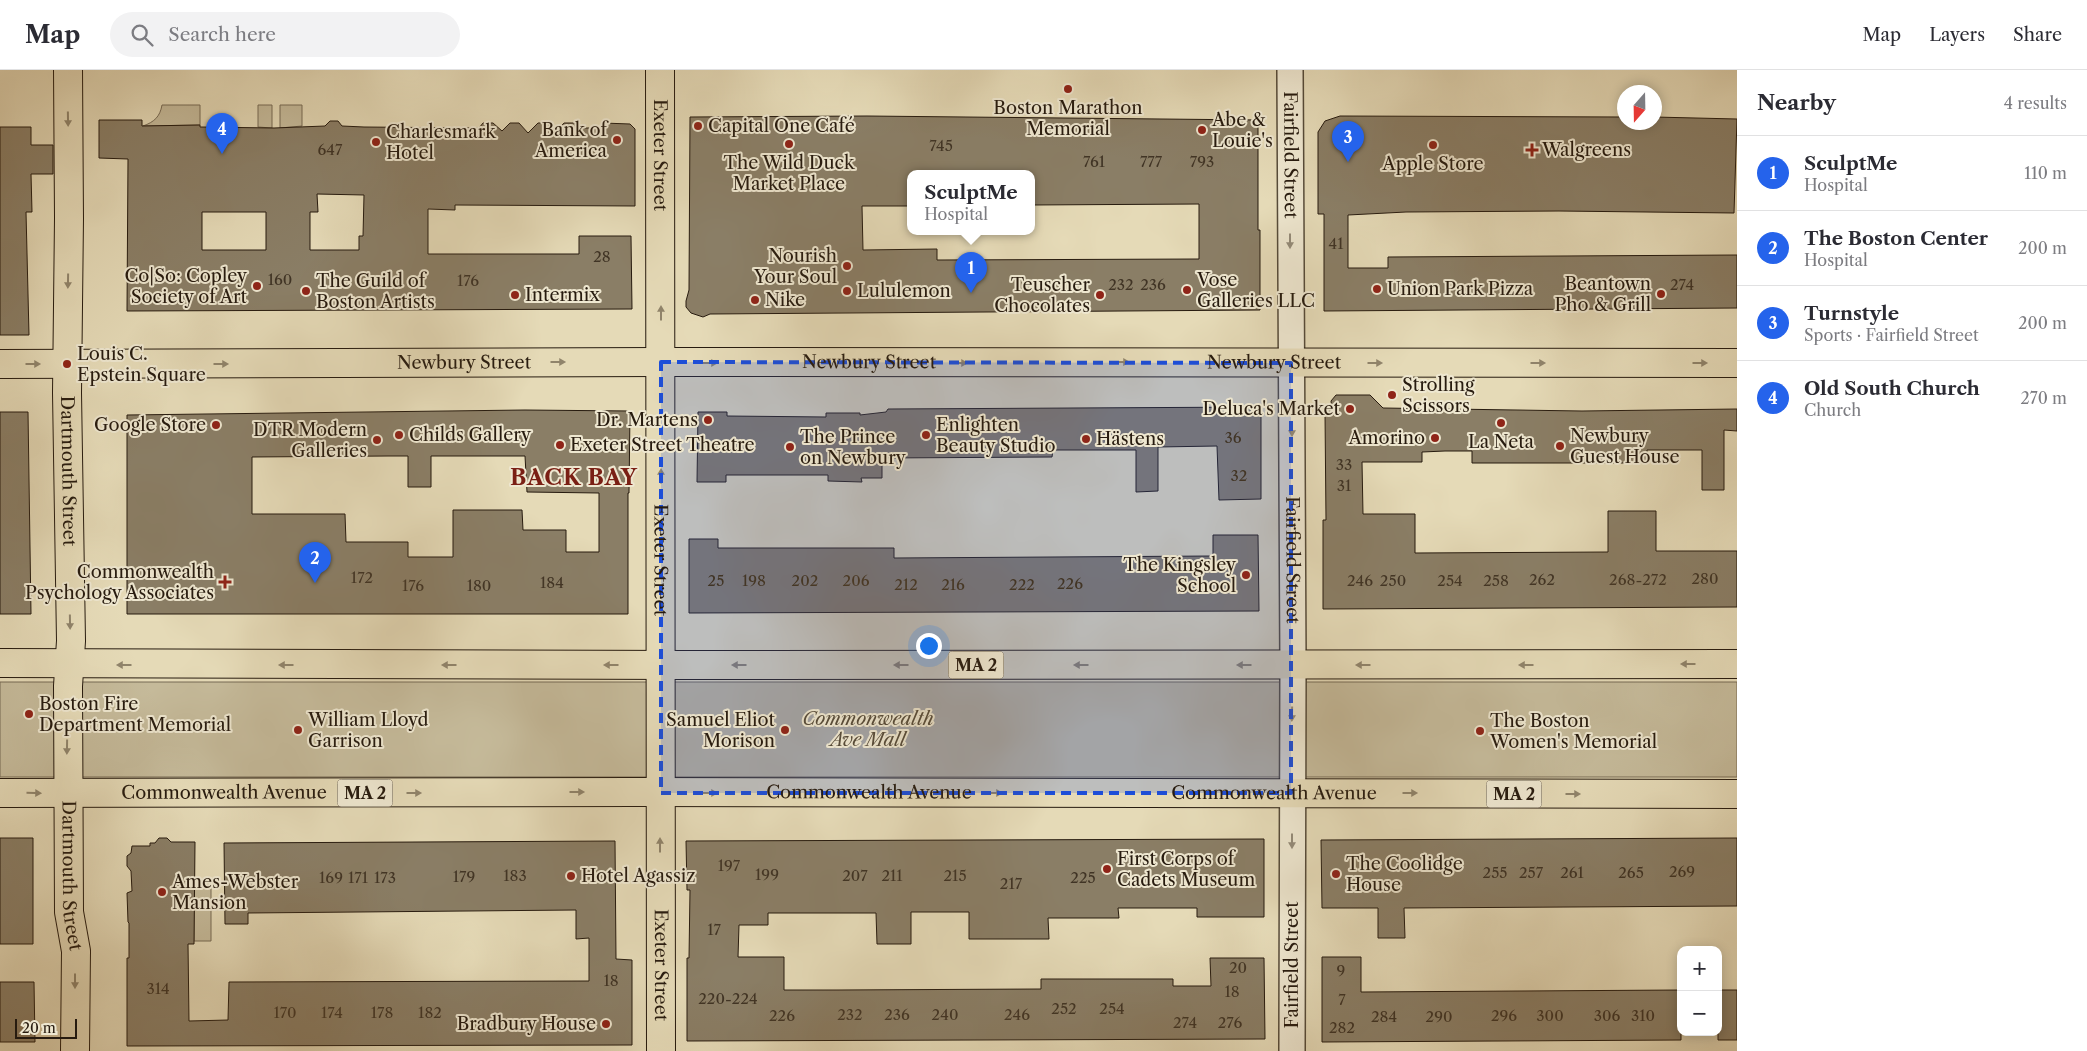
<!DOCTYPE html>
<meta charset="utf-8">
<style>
body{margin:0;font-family:"Libre Caslon Text",serif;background:#f2f2f3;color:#2b2b33}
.controls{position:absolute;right:15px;bottom:15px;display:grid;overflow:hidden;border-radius:10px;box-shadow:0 2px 12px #0003}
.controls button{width:45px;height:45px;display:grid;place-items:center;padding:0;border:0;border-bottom:1px solid #e1e1e2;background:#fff;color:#2b2b33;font:25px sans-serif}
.compass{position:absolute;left:1617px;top:15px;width:45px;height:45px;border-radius:50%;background:#fff;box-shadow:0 2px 12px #0003;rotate:200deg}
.scale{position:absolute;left:15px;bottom:12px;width:62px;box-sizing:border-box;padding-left:5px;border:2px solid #271b0f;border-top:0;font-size:14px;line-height:18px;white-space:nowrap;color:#271b0f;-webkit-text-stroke:4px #eee7d0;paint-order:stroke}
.you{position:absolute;left:928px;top:575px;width:18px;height:18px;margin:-12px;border:4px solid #fff;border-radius:50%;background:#1a73e8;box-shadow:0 0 0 8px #1a73e833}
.badge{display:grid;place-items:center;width:32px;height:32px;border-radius:50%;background:#2563eb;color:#fff;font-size:16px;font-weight:700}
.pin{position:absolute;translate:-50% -41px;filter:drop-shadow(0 1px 2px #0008)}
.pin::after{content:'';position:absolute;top:26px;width:18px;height:15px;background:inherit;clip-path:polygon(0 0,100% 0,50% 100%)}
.popup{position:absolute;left:907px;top:100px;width:128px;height:65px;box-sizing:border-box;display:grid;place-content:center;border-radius:10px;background:#fff;filter:drop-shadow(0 1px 4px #0005);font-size:16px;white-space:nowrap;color:#7c7c81}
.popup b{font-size:19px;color:#2b2b33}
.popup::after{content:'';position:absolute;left:50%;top:100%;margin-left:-10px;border:10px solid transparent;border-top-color:#fff}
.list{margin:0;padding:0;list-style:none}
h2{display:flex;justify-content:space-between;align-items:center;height:65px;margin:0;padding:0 20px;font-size:21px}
h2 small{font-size:16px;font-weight:400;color:#7c7c81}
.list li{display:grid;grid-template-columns:32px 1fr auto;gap:15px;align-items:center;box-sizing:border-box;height:75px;padding:0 20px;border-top:1px solid #e1e1e2}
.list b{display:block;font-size:19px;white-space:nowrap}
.list p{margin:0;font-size:16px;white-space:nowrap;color:#7c7c81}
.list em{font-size:16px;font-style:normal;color:#7c7c81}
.icon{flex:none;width:28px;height:28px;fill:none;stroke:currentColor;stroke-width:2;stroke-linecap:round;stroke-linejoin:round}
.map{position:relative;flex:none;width:1737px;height:981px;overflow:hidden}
header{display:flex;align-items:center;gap:30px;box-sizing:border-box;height:70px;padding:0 25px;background:#fff;border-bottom:1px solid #e1e1e2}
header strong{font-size:24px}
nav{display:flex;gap:28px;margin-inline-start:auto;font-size:18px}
.search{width:350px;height:45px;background:#f2f2f3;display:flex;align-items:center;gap:12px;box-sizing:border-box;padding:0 18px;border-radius:28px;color:#7c7c81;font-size:19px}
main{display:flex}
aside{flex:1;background:#fff}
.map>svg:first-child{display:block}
.green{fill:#c5ba9a;stroke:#766a54}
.building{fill:#8a7e66;stroke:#271b0f;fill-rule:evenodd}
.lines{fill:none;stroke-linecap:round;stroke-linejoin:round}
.minor-casing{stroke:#564b39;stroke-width:28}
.major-casing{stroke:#271b0f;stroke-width:30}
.minor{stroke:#eee7d0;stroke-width:25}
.major{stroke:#e5dab7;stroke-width:28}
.oneway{fill:#90846b}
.oneway2{fill:#948b79}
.marked{fill:#1d4ed8;fill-opacity:0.2;stroke:#1d4ed8;stroke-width:4;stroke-dasharray:10 6;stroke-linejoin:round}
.poi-dot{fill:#8f2418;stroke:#eee7d0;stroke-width:2}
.labels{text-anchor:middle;stroke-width:4;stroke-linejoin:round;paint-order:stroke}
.number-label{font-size:15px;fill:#403425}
.shield{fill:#eee7d0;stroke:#635849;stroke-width:1}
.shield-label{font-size:16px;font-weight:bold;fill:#271b0f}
.poi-label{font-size:18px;fill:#271b0f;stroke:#eee7d0;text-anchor:start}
.street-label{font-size:18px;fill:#271b0f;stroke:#eee7d0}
.park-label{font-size:18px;font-style:italic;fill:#564b39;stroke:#eee7d0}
.district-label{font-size:22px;font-weight:bold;letter-spacing:1px;fill:#7a1f14;stroke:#eee7d0}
</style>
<header>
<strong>Map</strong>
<div class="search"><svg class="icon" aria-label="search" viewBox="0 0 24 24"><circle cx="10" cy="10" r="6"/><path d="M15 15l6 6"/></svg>Search here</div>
<nav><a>Map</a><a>Layers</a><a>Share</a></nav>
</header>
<main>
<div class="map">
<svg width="1737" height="981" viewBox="0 0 1737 981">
<rect width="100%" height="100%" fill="#e5dab7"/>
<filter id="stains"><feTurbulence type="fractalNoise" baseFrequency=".004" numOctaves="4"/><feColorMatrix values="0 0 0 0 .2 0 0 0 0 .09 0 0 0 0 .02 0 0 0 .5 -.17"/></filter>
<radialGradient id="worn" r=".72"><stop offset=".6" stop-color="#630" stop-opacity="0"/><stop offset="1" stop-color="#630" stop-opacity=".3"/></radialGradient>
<path class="green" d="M162,35H200V55L143,56C154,52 160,47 162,35Z
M258,35H272V58L258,57Z
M280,35H302V56L280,58Z
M0,612H1737V707H0Z
M194,810H211V871H194Z"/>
<path class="building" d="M867,46L1258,50V160H1260V240L710,244L703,247L691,243L686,237V231L689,220L690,47ZM911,104H1031V135L1199,134V189L937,190V179L863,180L862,136H911Z
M1340,46L1624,47V52H1654V47L1737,49L1734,143L1559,141L1406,142L1348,145V198H1388V187L1737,185V238L1324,241V144H1318V62L1325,51Z
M99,50H142V56L200,55V57L274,58L325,56L330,51H338L342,56L364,57L479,58L483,53H493L502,61L510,53H519L528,63L538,53H547L556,62L564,53H576L580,58H598L603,53L630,54L635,59V136L455,135V140L428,139V184H579V166H631L632,239L127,241L128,89L99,88ZM317,124L364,125L363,166H359V180H310V142H318ZM202,142H266V180H202Z
M0,57H31V75H53V104H31L32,142H26L29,265H0Z
M1336,325H1370L1383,338L1582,341L1737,339V361L1724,360V420H1702V380H1647V393H1472V381H1445L1422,382V392H1362L1363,444H1415V483L1608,482V441H1656V481H1737V537L1323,539V450H1326L1325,343L1332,339L1331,331Z
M1261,337V429L1219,430L1217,376L1158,377V421L1136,422V380H1053L1052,387L882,388V408H861L862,412L828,411V405H726V412H697L698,342H727V346L826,347V343H860V345L886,342L888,339Z
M525,340L630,341L629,423H628V544H127V345ZM388,386H408V417H431V386H525L527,422L599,423V482H566V460H523L522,440H453V487H408V472H346L345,444H252V387Z
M0,342H28L31,544H0Z
M1213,465H1258L1259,541L689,543V469H718V478H894V488L1213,486Z
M0,768H33V874H0Z
M159,768H167L171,772H195L194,874H188L189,951L228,950L229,912L589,911V868L576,869V840L248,843V854H225L224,773L615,771L616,889L632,890V975L127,976V888H129V853L128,852L127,823L132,821L131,801L127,796V786L131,783L132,776H150V773H155Z
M1737,768V836L1404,838L1405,868H1378V838H1322L1321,770Z
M1264,769V847H1197V838H1118L1119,848H1048L1049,869H969V842H911V874H877L876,843H768V855H739L738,887H784V920H837L1041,919V909H1173V916H1211L1210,888H1264L1265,969L687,971V888H689L690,820H687L686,771Z
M1322,887H1361V922L1681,920V970L1322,972Z
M0,912H34L35,972H0Z
M1718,920H1737V970H1718Z"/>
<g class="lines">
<g class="minor-casing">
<g id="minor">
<path id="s1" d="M1290,0L1293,595L1292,981"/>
</g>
</g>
<g class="major-casing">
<g id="major">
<path id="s2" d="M68,0L69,148L67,323L71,571L68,616L69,842L76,881L75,981"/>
<path id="s3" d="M660,0L661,981"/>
<path id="s4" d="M0,294L661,292L1737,293"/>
<path d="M0,593L687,595L1737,594"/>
<path id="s5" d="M0,723L635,722L1737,724"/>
</g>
</g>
<use href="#minor" class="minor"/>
<use href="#major" class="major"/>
</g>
<defs><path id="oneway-solid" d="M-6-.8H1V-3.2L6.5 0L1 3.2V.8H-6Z" transform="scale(1.25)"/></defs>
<g class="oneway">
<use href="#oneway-solid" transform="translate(68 49) rotate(89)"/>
<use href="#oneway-solid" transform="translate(68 211) rotate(91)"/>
<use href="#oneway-solid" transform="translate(661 243) rotate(-90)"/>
<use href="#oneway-solid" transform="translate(558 292)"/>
<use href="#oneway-solid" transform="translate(1122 292)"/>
<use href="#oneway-solid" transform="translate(710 293)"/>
<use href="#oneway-solid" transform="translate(960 293)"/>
<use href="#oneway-solid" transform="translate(1375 293)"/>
<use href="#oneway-solid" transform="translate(1538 293)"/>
<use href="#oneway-solid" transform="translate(1700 293)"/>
<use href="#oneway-solid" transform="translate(33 294)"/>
<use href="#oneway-solid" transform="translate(221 294)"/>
<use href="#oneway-solid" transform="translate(661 406) rotate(-90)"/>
<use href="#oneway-solid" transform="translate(70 552) rotate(89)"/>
<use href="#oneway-solid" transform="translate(1688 594) rotate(180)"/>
<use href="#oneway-solid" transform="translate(124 595) rotate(-180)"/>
<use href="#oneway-solid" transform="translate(286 595) rotate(180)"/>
<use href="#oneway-solid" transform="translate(449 595) rotate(180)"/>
<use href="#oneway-solid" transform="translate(611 595) rotate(180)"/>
<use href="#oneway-solid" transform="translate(739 595) rotate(180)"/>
<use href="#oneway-solid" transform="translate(901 595) rotate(180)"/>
<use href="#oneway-solid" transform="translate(1081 595) rotate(180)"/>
<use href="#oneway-solid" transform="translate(1244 595) rotate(180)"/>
<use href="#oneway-solid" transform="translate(1363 595) rotate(180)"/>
<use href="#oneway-solid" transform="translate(1526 595) rotate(180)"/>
<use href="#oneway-solid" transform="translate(67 677) rotate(91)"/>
<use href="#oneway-solid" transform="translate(577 722)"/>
<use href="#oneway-solid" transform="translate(34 723) rotate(1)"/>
<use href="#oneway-solid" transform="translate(414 723)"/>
<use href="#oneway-solid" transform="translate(710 723)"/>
<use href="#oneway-solid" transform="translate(995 723)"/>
<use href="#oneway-solid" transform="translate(1410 723)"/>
<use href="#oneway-solid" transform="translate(1573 724)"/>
<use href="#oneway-solid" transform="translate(660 775) rotate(-90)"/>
<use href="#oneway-solid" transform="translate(75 911) rotate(90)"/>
</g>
<g class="oneway2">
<use href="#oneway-solid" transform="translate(1290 171) rotate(90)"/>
<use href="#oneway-solid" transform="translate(1292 359) rotate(90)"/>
<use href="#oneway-solid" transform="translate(1292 644) rotate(91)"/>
<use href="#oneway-solid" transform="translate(1292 771) rotate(90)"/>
</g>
<path class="marked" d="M661,292L1291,293V723H661Z"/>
<g class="poi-dot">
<circle cx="1068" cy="19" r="5"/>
<circle cx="698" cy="56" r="5"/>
<circle cx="1202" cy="60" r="5"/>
<circle cx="617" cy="70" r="5"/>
<circle cx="376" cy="72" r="5"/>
<circle cx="789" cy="74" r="5"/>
<circle cx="1433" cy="75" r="5"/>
<path d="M1529.5 72.5h5v5h5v5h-5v5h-5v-5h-5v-5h5z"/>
<circle cx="847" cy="196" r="5"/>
<circle cx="257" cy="216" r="5"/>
<circle cx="1377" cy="219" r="5"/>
<circle cx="1187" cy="220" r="5"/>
<circle cx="306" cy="221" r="5"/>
<circle cx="847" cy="221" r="5"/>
<circle cx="1661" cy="224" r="5"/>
<circle cx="515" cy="225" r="5"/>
<circle cx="1100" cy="225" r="5"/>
<circle cx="755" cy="230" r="5"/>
<circle cx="67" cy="294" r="5"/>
<circle cx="1392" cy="325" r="5"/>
<circle cx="1350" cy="339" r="5"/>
<circle cx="708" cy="350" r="5"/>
<circle cx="1501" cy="353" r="5"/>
<circle cx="216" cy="355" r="5"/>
<circle cx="399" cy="365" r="5"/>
<circle cx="926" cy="365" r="5"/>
<circle cx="1435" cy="368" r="5"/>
<circle cx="1086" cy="369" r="5"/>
<circle cx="377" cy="370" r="5"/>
<circle cx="560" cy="375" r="5"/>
<circle cx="1560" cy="376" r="5"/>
<circle cx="790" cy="377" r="5"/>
<circle cx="1246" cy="505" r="5"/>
<path d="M222.5 504.5h5v5h5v5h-5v5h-5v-5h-5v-5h5z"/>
<circle cx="29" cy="644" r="5"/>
<circle cx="298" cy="660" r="5"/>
<circle cx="785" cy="660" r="5"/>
<circle cx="1480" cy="661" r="5"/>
<circle cx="1107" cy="799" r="5"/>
<circle cx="1336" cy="804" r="5"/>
<circle cx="571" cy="806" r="5"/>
<circle cx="162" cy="822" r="5"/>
<circle cx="606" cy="954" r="5"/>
</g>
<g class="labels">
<g class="number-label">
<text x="941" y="81">745</text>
<text x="330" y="85">647</text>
<text x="1094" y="97">761</text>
<text x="1151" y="97">777</text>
<text x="1202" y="97">793</text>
<text x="1336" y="179">41</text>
<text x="602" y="192">28</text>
<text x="280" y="215">160</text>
<text x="468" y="216">176</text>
<text x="1121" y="220">232</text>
<text x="1153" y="220">236</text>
<text x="1682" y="220">274</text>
<text x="1233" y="373">36</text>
<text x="1344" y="400">33</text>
<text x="1239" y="411">32</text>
<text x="1344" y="421">31</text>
<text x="362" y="513">172</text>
<text x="1705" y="514">280</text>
<text x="1542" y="515">262</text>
<text x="1638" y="515">268-272</text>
<text x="716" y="516">25</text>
<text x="754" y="516">198</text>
<text x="805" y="516">202</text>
<text x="856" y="516">206</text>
<text x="1360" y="516">246</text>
<text x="1393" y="516">250</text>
<text x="1450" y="516">254</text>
<text x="1496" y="516">258</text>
<text x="552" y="518">184</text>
<text x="1070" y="519">226</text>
<text x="906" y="520">212</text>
<text x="953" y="520">216</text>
<text x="1022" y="520">222</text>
<text x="413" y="521">176</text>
<text x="479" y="521">180</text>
<text x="729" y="801">197</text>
<text x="1682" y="807">269</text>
<text x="1495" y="808">255</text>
<text x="1531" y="808">257</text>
<text x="1572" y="808">261</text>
<text x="1631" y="808">265</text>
<text x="767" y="810">199</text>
<text x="515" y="811">183</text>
<text x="855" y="811">207</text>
<text x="892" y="811">211</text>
<text x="955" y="811">215</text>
<text x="464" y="812">179</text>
<text x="331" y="813">169</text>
<text x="358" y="813">171</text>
<text x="385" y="813">173</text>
<text x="1083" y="813">225</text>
<text x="1011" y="819">217</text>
<text x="714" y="865">17</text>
<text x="1238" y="903">20</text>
<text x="1341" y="906">9</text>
<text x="611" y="916">18</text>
<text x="158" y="924">314</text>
<text x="1232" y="927">18</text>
<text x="728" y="934">220-224</text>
<text x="1342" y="935">7</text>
<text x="1064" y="944">252</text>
<text x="1112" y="944">254</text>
<text x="285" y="948">170</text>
<text x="332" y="948">174</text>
<text x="382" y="948">178</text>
<text x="430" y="948">182</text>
<text x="850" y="950">232</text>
<text x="897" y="950">236</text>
<text x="945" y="950">240</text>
<text x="1017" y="950">246</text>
<text x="782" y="951">226</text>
<text x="1504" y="951">296</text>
<text x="1550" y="951">300</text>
<text x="1607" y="951">306</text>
<text x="1643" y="951">310</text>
<text x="1384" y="952">284</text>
<text x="1439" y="952">290</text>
<text x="1185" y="958">274</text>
<text x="1230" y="958">276</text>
<text x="1342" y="963">282</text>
</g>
<g class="shield">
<rect x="948.5" y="581.5" width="55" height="27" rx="4"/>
<rect x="337.5" y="709.5" width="55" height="27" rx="4"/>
<rect x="1486.5" y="710.5" width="55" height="27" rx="4"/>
</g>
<g class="shield-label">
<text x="976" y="601">MA 2</text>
<text x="365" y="729">MA 2</text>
<text x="1514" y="730">MA 2</text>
</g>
<g class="poi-label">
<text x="1068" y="44" text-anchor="middle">Boston Marathon<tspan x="1068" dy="21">Memorial</tspan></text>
<text x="1212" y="56">Abe &amp;<tspan x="1212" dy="21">Louie's</tspan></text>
<text x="708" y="62">Capital One Café</text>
<text x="607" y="66" text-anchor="end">Bank of<tspan x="607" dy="21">America</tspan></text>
<text x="386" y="68">Charlesmark<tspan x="386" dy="21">Hotel</tspan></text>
<text x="1542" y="86">Walgreens</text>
<text x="789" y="99" text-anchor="middle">The Wild Duck<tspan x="789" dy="21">Market Place</tspan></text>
<text x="1433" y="100" text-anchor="middle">Apple Store</text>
<text x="837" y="192" text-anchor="end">Nourish<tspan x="837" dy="21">Your Soul</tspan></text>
<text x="247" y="212" text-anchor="end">Co|So: Copley<tspan x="247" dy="21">Society of Art</tspan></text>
<text x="1197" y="216">Vose<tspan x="1197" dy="21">Galleries LLC</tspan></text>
<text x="316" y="217">The Guild of<tspan x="316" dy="21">Boston Artists</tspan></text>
<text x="1651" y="220" text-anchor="end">Beantown<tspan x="1651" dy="21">Pho &amp; Grill</tspan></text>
<text x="1090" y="221" text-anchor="end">Teuscher<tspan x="1090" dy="21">Chocolates</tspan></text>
<text x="1387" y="225">Union Park Pizza</text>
<text x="857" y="227">Lululemon</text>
<text x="525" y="231">Intermix</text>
<text x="765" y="236">Nike</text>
<text x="77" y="290">Louis C.<tspan x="77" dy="21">Epstein Square</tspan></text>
<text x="1402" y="321">Strolling<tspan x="1402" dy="21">Scissors</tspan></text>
<text x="1340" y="345" text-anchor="end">Deluca's Market</text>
<text x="698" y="356" text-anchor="end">Dr. Martens</text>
<text x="206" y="361" text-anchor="end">Google Store</text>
<text x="936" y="361">Enlighten<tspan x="936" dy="21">Beauty Studio</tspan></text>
<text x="367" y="366" text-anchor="end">DTR Modern<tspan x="367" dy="21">Galleries</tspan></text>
<text x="409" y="371">Childs Gallery</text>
<text x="1570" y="372">Newbury<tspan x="1570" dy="21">Guest House</tspan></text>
<text x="800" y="373">The Prince<tspan x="800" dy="21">on Newbury</tspan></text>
<text x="1425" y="374" text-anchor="end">Amorino</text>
<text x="1096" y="375">Hästens</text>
<text x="1501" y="378" text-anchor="middle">La Neta</text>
<text x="570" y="381">Exeter Street Theatre</text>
<text x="1236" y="501" text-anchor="end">The Kingsley<tspan x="1236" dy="21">School</tspan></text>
<text x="214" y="508" text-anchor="end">Commonwealth<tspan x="214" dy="21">Psychology Associates</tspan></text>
<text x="39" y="640">Boston Fire<tspan x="39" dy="21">Department Memorial</tspan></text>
<text x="308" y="656">William Lloyd<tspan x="308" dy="21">Garrison</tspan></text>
<text x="775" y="656" text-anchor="end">Samuel Eliot<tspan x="775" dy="21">Morison</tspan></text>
<text x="1490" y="657">The Boston<tspan x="1490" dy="21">Women's Memorial</tspan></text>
<text x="1117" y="795">First Corps of<tspan x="1117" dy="21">Cadets Museum</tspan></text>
<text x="1346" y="800">The Coolidge<tspan x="1346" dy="21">House</tspan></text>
<text x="581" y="812">Hotel Agassiz</text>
<text x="172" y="818">Ames-Webster<tspan x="172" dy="21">Mansion</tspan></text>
<text x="596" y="960" text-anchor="end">Bradbury House</text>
</g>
<g class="street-label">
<text dy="6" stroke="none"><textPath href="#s3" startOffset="85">Exeter Street</textPath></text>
<text dy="6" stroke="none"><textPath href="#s1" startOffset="85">Fairfield Street</textPath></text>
<text dy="6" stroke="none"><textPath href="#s4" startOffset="464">Newbury Street</textPath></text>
<text dy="6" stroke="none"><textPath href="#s4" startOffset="869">Newbury Street</textPath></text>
<text dy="6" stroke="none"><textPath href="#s4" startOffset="1274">Newbury Street</textPath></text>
<text dy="6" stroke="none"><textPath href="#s2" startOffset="401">Dartmouth Street</textPath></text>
<text dy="6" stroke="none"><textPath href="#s3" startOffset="490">Exeter Street</textPath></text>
<text dy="6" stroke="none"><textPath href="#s1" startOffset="490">Fairfield Street</textPath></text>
<text dy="6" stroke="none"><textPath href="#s5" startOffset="224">Commonwealth Avenue</textPath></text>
<text dy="6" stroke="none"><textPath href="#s5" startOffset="869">Commonwealth Avenue</textPath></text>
<text dy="6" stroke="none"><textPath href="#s5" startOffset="1274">Commonwealth Avenue</textPath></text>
<text dy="6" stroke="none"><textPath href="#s2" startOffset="806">Dartmouth Street</textPath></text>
<text dy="6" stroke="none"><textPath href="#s3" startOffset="895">Exeter Street</textPath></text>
<text transform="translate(1292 895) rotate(-90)" y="6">Fairfield Street</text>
</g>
<g class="park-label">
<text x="868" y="655">Commonwealth<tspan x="868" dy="21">Ave Mall</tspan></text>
</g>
<g class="district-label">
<text x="574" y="415">BACK BAY</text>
</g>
</g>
<rect width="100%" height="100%" filter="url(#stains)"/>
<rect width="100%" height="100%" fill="url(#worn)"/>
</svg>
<div class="controls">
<button>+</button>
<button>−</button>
</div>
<svg class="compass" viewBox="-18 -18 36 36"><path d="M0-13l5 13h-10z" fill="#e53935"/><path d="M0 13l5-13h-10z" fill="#7c7c81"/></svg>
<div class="scale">20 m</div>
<div class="you"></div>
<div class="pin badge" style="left:971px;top:223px">1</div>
<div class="popup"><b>SculptMe</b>Hospital</div>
<div class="pin badge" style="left:315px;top:513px">2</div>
<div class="pin badge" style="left:1348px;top:92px">3</div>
<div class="pin badge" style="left:222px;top:84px">4</div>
</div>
<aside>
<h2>Nearby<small>4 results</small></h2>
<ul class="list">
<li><span class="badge">1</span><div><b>SculptMe</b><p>Hospital</p></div><em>110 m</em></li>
<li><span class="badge">2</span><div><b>The Boston Center</b><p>Hospital</p></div><em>200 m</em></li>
<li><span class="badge">3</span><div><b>Turnstyle</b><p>Sports · Fairfield Street</p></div><em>200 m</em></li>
<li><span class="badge">4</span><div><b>Old South Church</b><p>Church</p></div><em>270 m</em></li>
</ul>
</aside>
</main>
